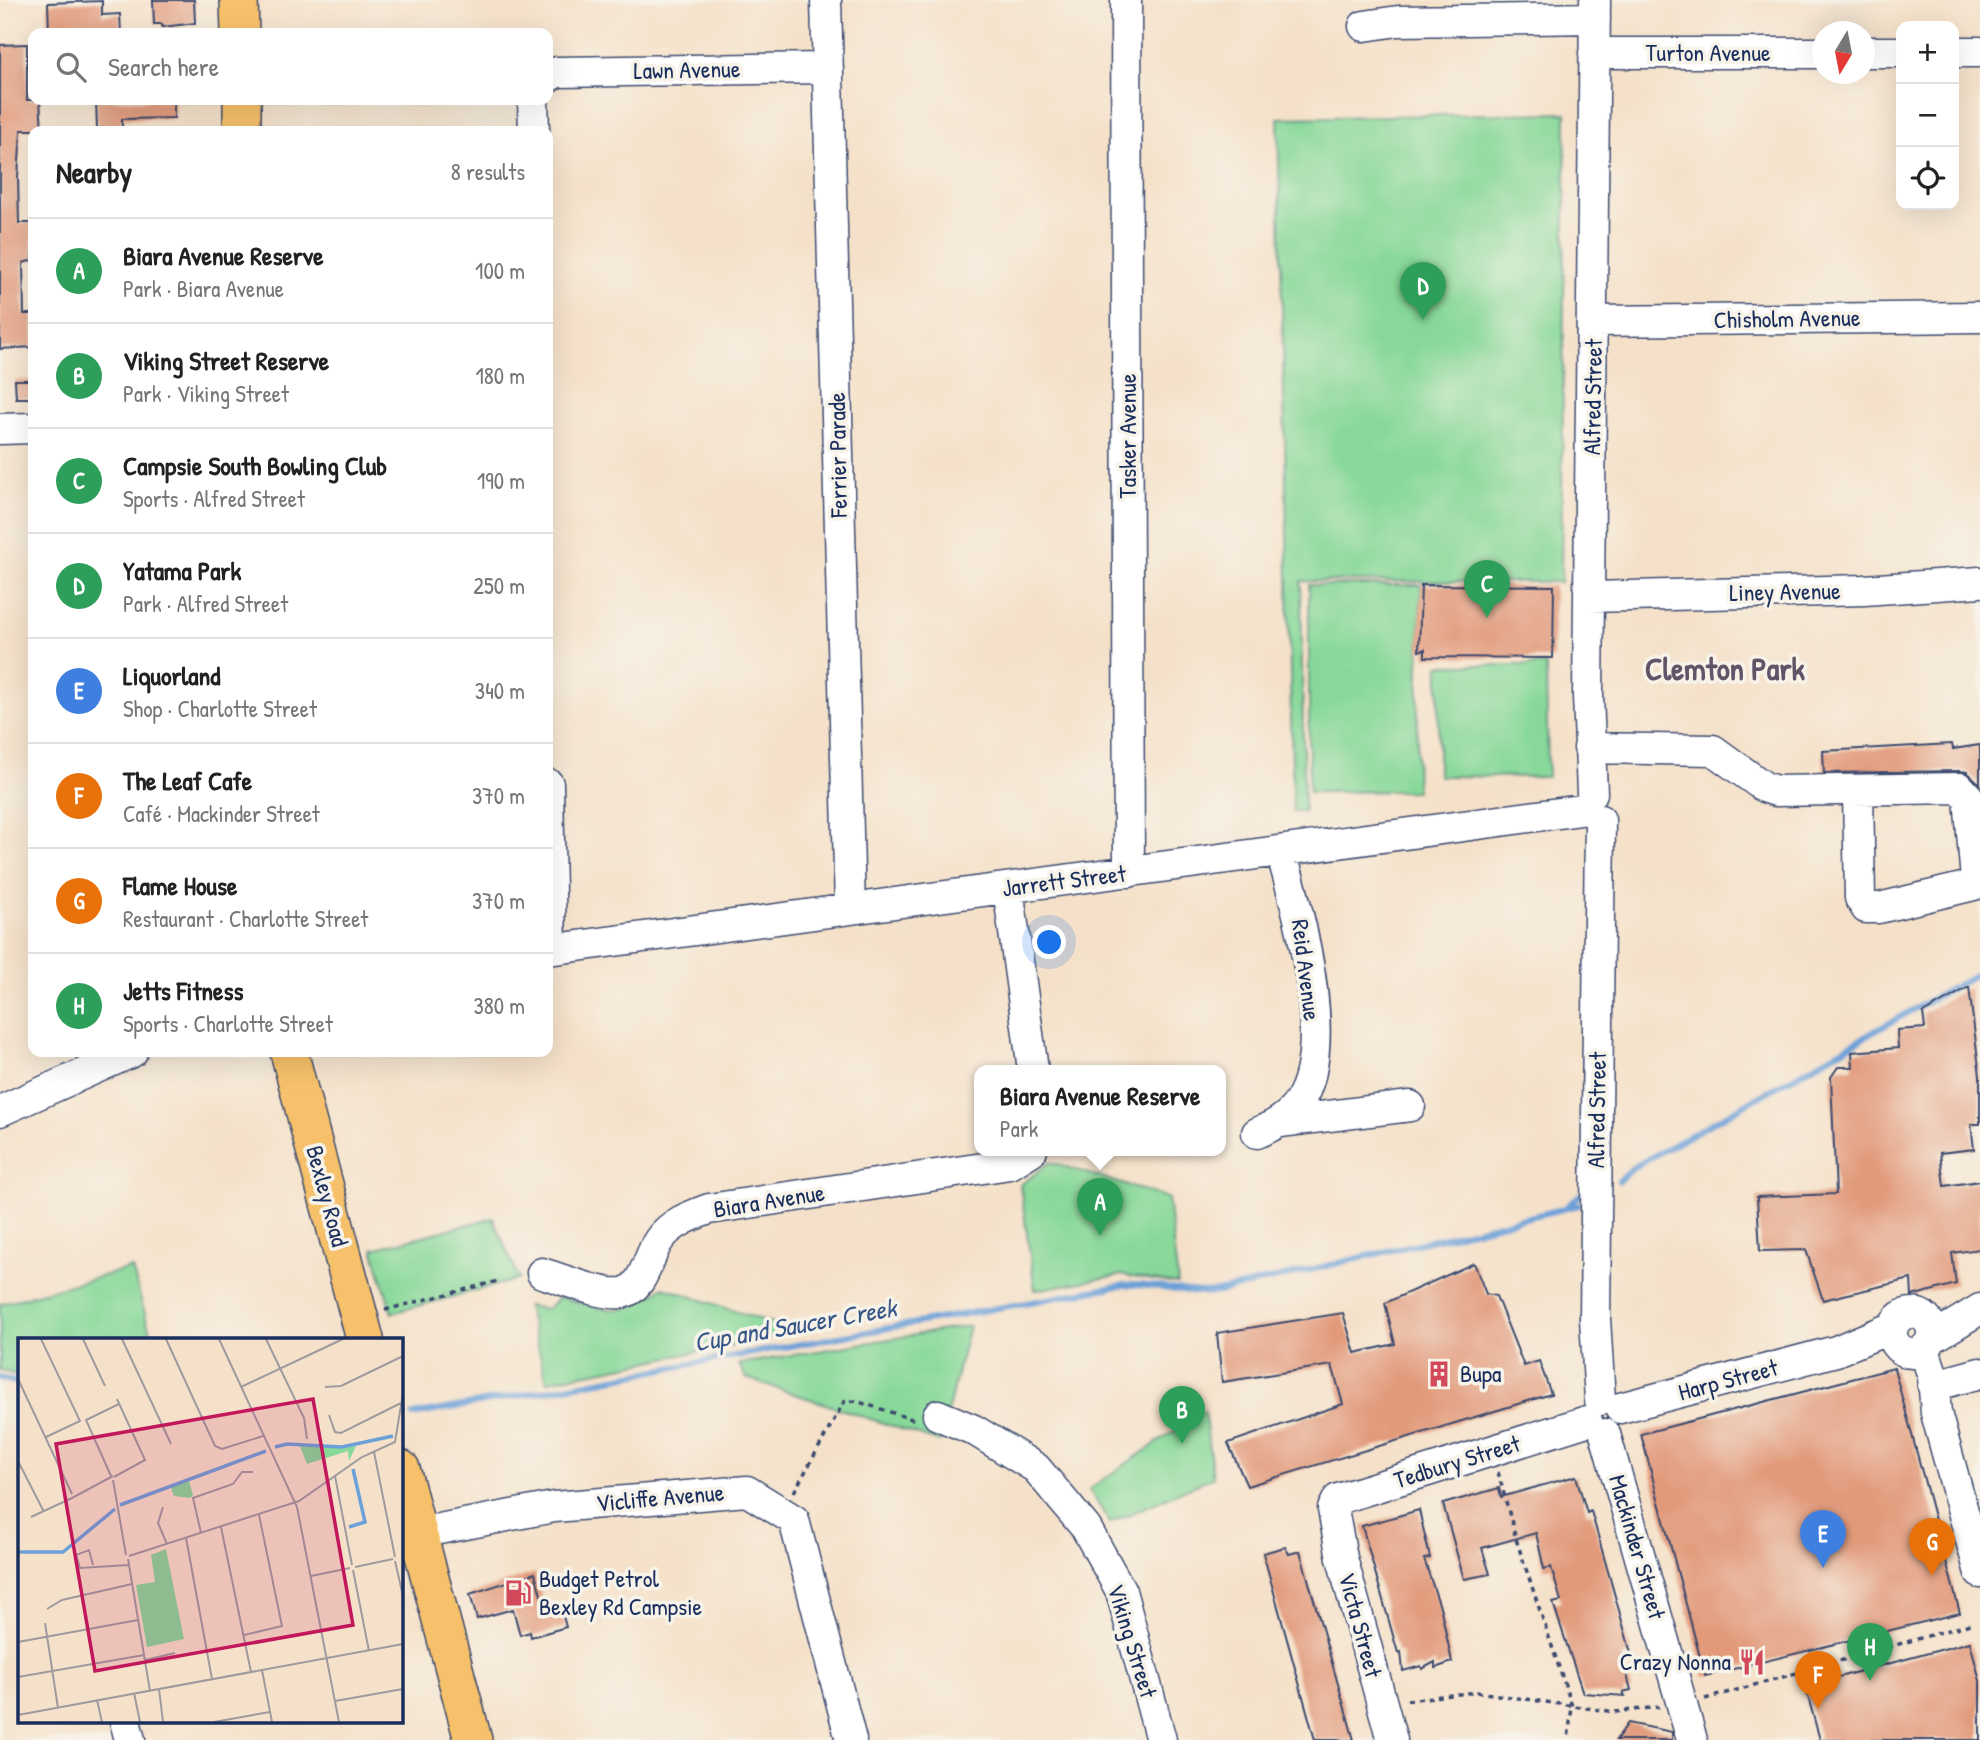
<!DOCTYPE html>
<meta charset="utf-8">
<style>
body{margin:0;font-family:"Patrick Hand",sans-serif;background:#f2f2f2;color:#222}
.controls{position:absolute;right:21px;top:21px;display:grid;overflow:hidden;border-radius:14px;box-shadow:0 7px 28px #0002}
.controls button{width:63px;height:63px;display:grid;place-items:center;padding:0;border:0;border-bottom:2px solid #e0e0e0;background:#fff;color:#222;font:35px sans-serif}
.compass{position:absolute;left:1812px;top:21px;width:63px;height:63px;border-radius:50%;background:#fff;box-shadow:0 7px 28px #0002;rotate:190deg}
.you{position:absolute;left:1050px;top:943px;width:24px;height:24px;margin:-18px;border:5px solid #fff;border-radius:50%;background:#1a73e8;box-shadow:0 0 0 10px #1a73e833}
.badge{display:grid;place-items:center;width:46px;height:46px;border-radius:50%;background:#d1495b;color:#fff;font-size:23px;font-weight:700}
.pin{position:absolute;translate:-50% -58px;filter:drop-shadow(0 2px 4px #0008)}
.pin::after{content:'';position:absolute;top:37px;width:24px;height:21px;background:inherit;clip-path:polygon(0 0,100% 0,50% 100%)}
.popup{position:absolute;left:974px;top:1065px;width:252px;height:91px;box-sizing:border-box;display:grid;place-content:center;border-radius:14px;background:#fff;filter:drop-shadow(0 2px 5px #0005);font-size:23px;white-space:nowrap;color:#767676}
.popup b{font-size:26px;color:#222}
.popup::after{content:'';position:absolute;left:50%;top:100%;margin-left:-14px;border:14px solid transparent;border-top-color:#fff}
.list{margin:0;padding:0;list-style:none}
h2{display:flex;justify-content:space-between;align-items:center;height:91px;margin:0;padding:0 28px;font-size:30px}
h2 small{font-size:23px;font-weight:400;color:#767676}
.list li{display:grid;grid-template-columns:46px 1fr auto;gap:21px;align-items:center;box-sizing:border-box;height:105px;padding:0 28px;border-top:2px solid #e0e0e0}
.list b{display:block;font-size:26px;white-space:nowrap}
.list p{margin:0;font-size:23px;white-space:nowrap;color:#767676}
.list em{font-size:23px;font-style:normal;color:#767676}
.icon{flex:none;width:38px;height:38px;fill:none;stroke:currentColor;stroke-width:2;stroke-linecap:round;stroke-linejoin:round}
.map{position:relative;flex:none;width:1980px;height:1740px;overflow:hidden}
.search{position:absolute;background:#fff;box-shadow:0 7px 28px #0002;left:28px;top:28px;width:525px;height:77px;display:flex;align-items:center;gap:18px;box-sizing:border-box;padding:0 24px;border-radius:14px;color:#767676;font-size:26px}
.panel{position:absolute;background:#fff;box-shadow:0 7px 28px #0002;left:28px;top:126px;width:525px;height:931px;border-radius:14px}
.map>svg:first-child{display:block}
.green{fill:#87d899;stroke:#51847c;stroke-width:2}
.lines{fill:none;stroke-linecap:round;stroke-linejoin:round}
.stream{stroke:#6ca0d8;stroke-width:6}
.building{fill:#e29a7a}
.minor-casing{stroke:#3c4a6e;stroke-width:33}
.major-casing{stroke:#3c4a6e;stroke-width:40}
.path{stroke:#3c4a6e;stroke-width:3.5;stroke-dasharray:5 5;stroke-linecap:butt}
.minor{stroke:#fff;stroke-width:30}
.major{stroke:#f6c16b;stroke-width:37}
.labels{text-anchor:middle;stroke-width:7;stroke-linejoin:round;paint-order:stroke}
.street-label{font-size:24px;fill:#1b2f5e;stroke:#f7f3e8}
.poi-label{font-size:24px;fill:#1b2f5e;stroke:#f7f3e8;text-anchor:start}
.water-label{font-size:26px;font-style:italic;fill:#375789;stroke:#f7f3e8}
.district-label{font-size:32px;font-weight:bold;fill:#615468;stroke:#f7f3e8}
.inset-river{fill:none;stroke:#6ca0d8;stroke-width:3.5}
.inset-road{fill:none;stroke:#9e9a9e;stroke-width:2}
.view{fill:#c2185b;fill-opacity:0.15;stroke:#c2185b;stroke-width:3.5}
.inset-edge{fill:none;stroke:#1b2f5e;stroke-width:3.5}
</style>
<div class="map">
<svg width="1980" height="1740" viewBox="0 0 1980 1740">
<rect width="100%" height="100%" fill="#f7f3e8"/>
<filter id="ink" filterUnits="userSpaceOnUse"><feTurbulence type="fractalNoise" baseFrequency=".0143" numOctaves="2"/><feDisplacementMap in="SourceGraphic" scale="14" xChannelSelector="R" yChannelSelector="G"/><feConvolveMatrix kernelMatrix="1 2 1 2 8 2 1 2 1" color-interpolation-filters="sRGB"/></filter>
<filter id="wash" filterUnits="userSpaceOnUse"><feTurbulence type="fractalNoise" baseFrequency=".00686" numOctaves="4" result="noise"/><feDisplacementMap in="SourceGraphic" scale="28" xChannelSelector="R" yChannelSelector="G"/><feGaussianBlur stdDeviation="1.57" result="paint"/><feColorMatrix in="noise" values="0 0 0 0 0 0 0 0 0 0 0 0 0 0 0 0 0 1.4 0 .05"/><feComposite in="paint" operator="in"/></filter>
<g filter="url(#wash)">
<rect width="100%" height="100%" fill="#f5e1c9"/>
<path class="green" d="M1566,113L1561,582L1301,581L1304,811L1293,812L1278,118Z
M1309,585H1421L1416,791L1309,792Z
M1439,665H1546L1548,777L1438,776Z
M1050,1162L1168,1198L1178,1284L1121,1275L1035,1290L1020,1185Z
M493,1218L519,1279L392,1313L373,1249Z
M132,1268L152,1339H19V1375L0,1371V1304Z
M663,1287L798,1332L547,1381L527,1306L547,1309L559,1297C609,1310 619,1321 663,1287Z
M969,1326L940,1442L746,1378L739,1364Z
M1204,1411L1213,1477L1110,1523L1089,1489Z"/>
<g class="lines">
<path class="stream" d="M1619,1181L1632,1168L1980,972
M1566,1207L1580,1195
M0,1378L19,1383
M413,1415L1124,1285C1156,1283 1186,1296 1218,1292L1579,1205"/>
</g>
<g id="blocks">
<path class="building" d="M153,0H194L195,23L162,27V24H154Z
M102,1V15L120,14L121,33H49L48,3Z
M27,44V100H40L42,130H21L18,177L19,223H33V260L23,263L24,314H33V347L0,349V45Z
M96,100H174V118L122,119V128L97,129Z
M15,380H33V398H16Z
M1421,585L1554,586L1553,658L1425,657V649L1419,651Z
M1952,744L1953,749L1980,745V784L1967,772L1960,771L1824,773L1823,751Z
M1969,987L1980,1076V1124H1971L1974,1149L1940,1153L1944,1186L1980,1181V1249L1952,1253L1956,1284L1912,1296L1911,1279L1823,1300L1806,1250L1760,1251L1757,1197L1836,1194L1831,1077L1838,1067H1853L1852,1052L1898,1048L1897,1030L1925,1028L1923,1013Z
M1474,1263L1486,1294L1496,1296L1524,1366L1539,1361L1551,1394L1247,1486L1228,1443L1343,1404L1332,1365L1222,1382L1217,1333L1343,1313L1355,1353L1395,1344L1385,1303Z
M1894,1368L1960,1613L1705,1676L1641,1434Z
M1576,1476L1587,1513L1591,1511L1631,1653L1622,1656L1631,1690L1623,1692L1625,1696L1583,1693L1553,1603L1561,1601L1551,1567L1544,1569L1536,1533L1482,1548L1490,1574L1464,1579L1443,1504L1499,1488L1501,1497Z
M1419,1510L1430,1558L1424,1559L1441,1610L1452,1662L1435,1668V1662L1422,1669L1421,1666L1403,1671L1401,1652L1398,1653L1362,1526Z
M1285,1547L1289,1554L1300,1551L1354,1740H1315L1263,1553Z
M535,1573L546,1614L561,1609L566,1627L531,1637L530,1632L520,1635L513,1609L477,1619L470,1594Z
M1970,1642L1980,1681V1740H1820L1805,1686Z
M1628,1723L1672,1732V1740H1616Z"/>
</g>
</g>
<g filter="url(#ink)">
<use href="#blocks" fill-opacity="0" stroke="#3c4a6e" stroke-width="2"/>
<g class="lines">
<g class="minor-casing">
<path id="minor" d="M826,0L850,909
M1126,0L1129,872
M1364,26L1398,21L1595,18
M1864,52H1901
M1954,52H1980
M1594,53H1822
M548,77L557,72L828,68
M533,100L534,131
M1594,321L1980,317
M0,429L33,428
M1590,597L1864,590L1980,582
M1589,748L1713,750L1764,787L1776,791L1960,788L1969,798L1976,880L1974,885L1879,908H1866L1860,898L1858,792
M548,784L551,949
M1592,793L1588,696L1595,0
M1600,820L1595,1319L1600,1400
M1008,888L1033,1070
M548,950L1581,810
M0,1111L132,1052
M1280,1122L1410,1106
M1257,1133C1273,1126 1289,1118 1299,1102C1336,1046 1299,912 1281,852
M542,1273C562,1279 603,1296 622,1293C644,1289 648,1256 659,1240C671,1223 690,1216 709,1209L1010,1164L1032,1150
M1892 1333a20 20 0 1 1 40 0a20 20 0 1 1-40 0Z
M1931,1339L1980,1309
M1924,1349L1933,1377L1936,1413L1980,1573
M1933,1386L1980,1373
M1620,1408L1836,1351L1893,1327
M938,1415L974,1430L1036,1468L1086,1528L1121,1591L1161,1740
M1605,1434L1692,1740
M418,1533L554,1507L747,1491L794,1520L851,1740
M125,1721L130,1740
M1392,1740L1342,1558L1333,1509L1338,1499L1587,1421"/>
</g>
<g class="major-casing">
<path id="major" d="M239,0L240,33
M242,100V131
M289,1052L365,1339
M401,1469L473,1740"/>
</g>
<path class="path" d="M385,1310L498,1281
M1498,1472L1517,1542L1572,1706L1568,1740
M794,1492L844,1402L856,1401L915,1420
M1705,1699L1970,1624
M1407,1700L1477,1692L1615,1712L1659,1707"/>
<use href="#minor" class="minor"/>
<use href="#major" class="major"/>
</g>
</g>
<defs>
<g id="building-bare" transform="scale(2.1)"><path d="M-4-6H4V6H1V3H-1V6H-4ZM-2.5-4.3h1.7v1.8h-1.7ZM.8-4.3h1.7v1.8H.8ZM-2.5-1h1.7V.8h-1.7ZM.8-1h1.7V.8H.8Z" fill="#d1495b" stroke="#f7f3e8" stroke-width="2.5" paint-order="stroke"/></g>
<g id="fuel-bare" transform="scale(2.1)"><path d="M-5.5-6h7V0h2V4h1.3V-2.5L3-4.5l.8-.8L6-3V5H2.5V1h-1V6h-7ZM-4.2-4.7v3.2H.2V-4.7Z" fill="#d1495b" stroke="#f7f3e8" stroke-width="2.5" paint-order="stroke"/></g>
<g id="restaurant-bare" transform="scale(2.1)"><path d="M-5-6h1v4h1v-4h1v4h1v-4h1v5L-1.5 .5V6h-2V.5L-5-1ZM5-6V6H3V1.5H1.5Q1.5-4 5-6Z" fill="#d1495b" stroke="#f7f3e8" stroke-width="2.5" paint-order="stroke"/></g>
</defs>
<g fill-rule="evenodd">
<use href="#building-bare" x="1439" y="1374"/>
<use href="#fuel-bare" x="518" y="1593"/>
<use href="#restaurant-bare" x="1752" y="1662"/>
</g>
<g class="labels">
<g class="street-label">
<text x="1708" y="61">Turton Avenue</text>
<text transform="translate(687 70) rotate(-1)" y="8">Lawn Avenue</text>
<text transform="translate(1787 319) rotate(-1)" y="8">Chisholm Avenue</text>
<text transform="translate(1593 397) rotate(-89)" y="8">Alfred Street</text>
<text transform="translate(1128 436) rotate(-90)" y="8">Tasker Avenue</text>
<text transform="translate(838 455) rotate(-91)" y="8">Ferrier Parade</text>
<text transform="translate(1785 592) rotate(-1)" y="8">Liney Avenue</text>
<text transform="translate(1064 881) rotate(-7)" y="8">Jarrett Street</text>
<text transform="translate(1306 970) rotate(83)" y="8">Reid Avenue</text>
<text transform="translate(1597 1110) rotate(-89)" y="8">Alfred Street</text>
<text transform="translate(327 1196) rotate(75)" y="8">Bexley Road</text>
<text transform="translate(769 1201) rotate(-9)" y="8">Biara Avenue</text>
<text transform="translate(1728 1380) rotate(-15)" y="8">Harp Street</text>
<text transform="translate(1457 1462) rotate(-17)" y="8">Tedbury Street</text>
<text transform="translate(660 1498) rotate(-5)" y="8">Vicliffe Avenue</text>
<text transform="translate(1637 1547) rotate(74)" y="8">Mackinder Street</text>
<text transform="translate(1360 1625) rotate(75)" y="8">Victa Street</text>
<text transform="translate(1132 1641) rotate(73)" y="8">Viking Street</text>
</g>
<g class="poi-label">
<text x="1460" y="1382">Bupa</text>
<text x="539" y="1587">Budget Petrol<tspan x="539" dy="28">Bexley Rd Campsie</tspan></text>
<text x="1731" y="1670" text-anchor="end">Crazy Nonna</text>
</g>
<g class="water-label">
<text transform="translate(795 1325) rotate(-10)" y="9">Cup and Saucer Creek</text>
</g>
<g class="district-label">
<text x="1725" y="680">Clemton Park</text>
</g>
</g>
<g transform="translate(18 1338)">
<rect width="385" height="385" fill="#f5e1c9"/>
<path d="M282,108L324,110L338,108L331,123L330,113L289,126ZM171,143L175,157L172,160L156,158L152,147ZM148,211L166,301L129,309L118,247L137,244L133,217Z" fill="#87d899"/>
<path class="inset-river" d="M257,109L269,106L324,109L375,98M102,167L248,113M331,189L347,184L335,131M0,214H45L97,171"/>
<path class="inset-road" d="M23,1L62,83L28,99M65,1L87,48M104,1L153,106M148,1L197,108L204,111L245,98M201,1L279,169L321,384M248,1L286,80L289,101M0,41L54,156M223,49L325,1M307,49L323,48L385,18M311,77L317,94L323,95L383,65M356,114L377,219M0,123L26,174M93,138L68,82L101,66M317,138L334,227M96,139L127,122L99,61M95,142L108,217M54,160L95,138M145,169L140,185L149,206M13,179L54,160M203,189L233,334M183,195L175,160L215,146L224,134H235M168,200L194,341M111,218L281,163L344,119L377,104L385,55M110,221L132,353M377,223L385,258M75,227L71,212L58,217L62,230L111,227M337,229L375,221M335,232L351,313M293,238L332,230M29,271L44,262L114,246M27,285L40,370M226,297L264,288L241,177M0,304L120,282M127,322L157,315M244,332L254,384M0,339L126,317M141,351L145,384M116,355L122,384M79,362L84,384M317,363L385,351M0,377L385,306M196,384L252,374"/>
<path class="view" d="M295,61L335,287L77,333L38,106Z"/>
<rect width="385" height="385" class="inset-edge"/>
</g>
</svg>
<div class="controls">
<button>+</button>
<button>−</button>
<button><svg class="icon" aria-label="locate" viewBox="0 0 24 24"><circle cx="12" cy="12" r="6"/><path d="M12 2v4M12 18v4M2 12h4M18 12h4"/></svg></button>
</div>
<svg class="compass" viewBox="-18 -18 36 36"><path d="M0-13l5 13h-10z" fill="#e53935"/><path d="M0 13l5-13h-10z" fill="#767676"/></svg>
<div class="you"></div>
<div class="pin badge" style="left:1100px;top:1236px;background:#2e9e5b">A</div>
<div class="popup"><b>Biara Avenue Reserve</b>Park</div>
<div class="pin badge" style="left:1182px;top:1444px;background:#2e9e5b">B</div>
<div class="pin badge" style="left:1487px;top:618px;background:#2e9e5b">C</div>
<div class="pin badge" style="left:1423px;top:320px;background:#2e9e5b">D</div>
<div class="pin badge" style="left:1823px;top:1568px;background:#3f7fe0">E</div>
<div class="pin badge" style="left:1818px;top:1709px;background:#e8710a">F</div>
<div class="pin badge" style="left:1932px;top:1576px;background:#e8710a">G</div>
<div class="pin badge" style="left:1870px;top:1681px;background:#2e9e5b">H</div>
<div class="search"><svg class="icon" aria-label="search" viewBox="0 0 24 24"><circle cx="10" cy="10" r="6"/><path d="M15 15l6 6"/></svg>Search here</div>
<section class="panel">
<h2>Nearby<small>8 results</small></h2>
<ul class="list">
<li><span class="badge" style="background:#2e9e5b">A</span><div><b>Biara Avenue Reserve</b><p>Park · Biara Avenue</p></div><em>100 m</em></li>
<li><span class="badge" style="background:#2e9e5b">B</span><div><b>Viking Street Reserve</b><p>Park · Viking Street</p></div><em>180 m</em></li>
<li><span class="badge" style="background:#2e9e5b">C</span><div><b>Campsie South Bowling Club</b><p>Sports · Alfred Street</p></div><em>190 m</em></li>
<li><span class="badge" style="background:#2e9e5b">D</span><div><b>Yatama Park</b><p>Park · Alfred Street</p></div><em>250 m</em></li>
<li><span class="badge" style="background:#3f7fe0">E</span><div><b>Liquorland</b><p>Shop · Charlotte Street</p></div><em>340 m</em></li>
<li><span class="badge" style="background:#e8710a">F</span><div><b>The Leaf Cafe</b><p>Café · Mackinder Street</p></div><em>370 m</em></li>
<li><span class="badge" style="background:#e8710a">G</span><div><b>Flame House</b><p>Restaurant · Charlotte Street</p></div><em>370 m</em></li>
<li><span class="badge" style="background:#2e9e5b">H</span><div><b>Jetts Fitness</b><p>Sports · Charlotte Street</p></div><em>380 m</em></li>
</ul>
</section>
</div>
